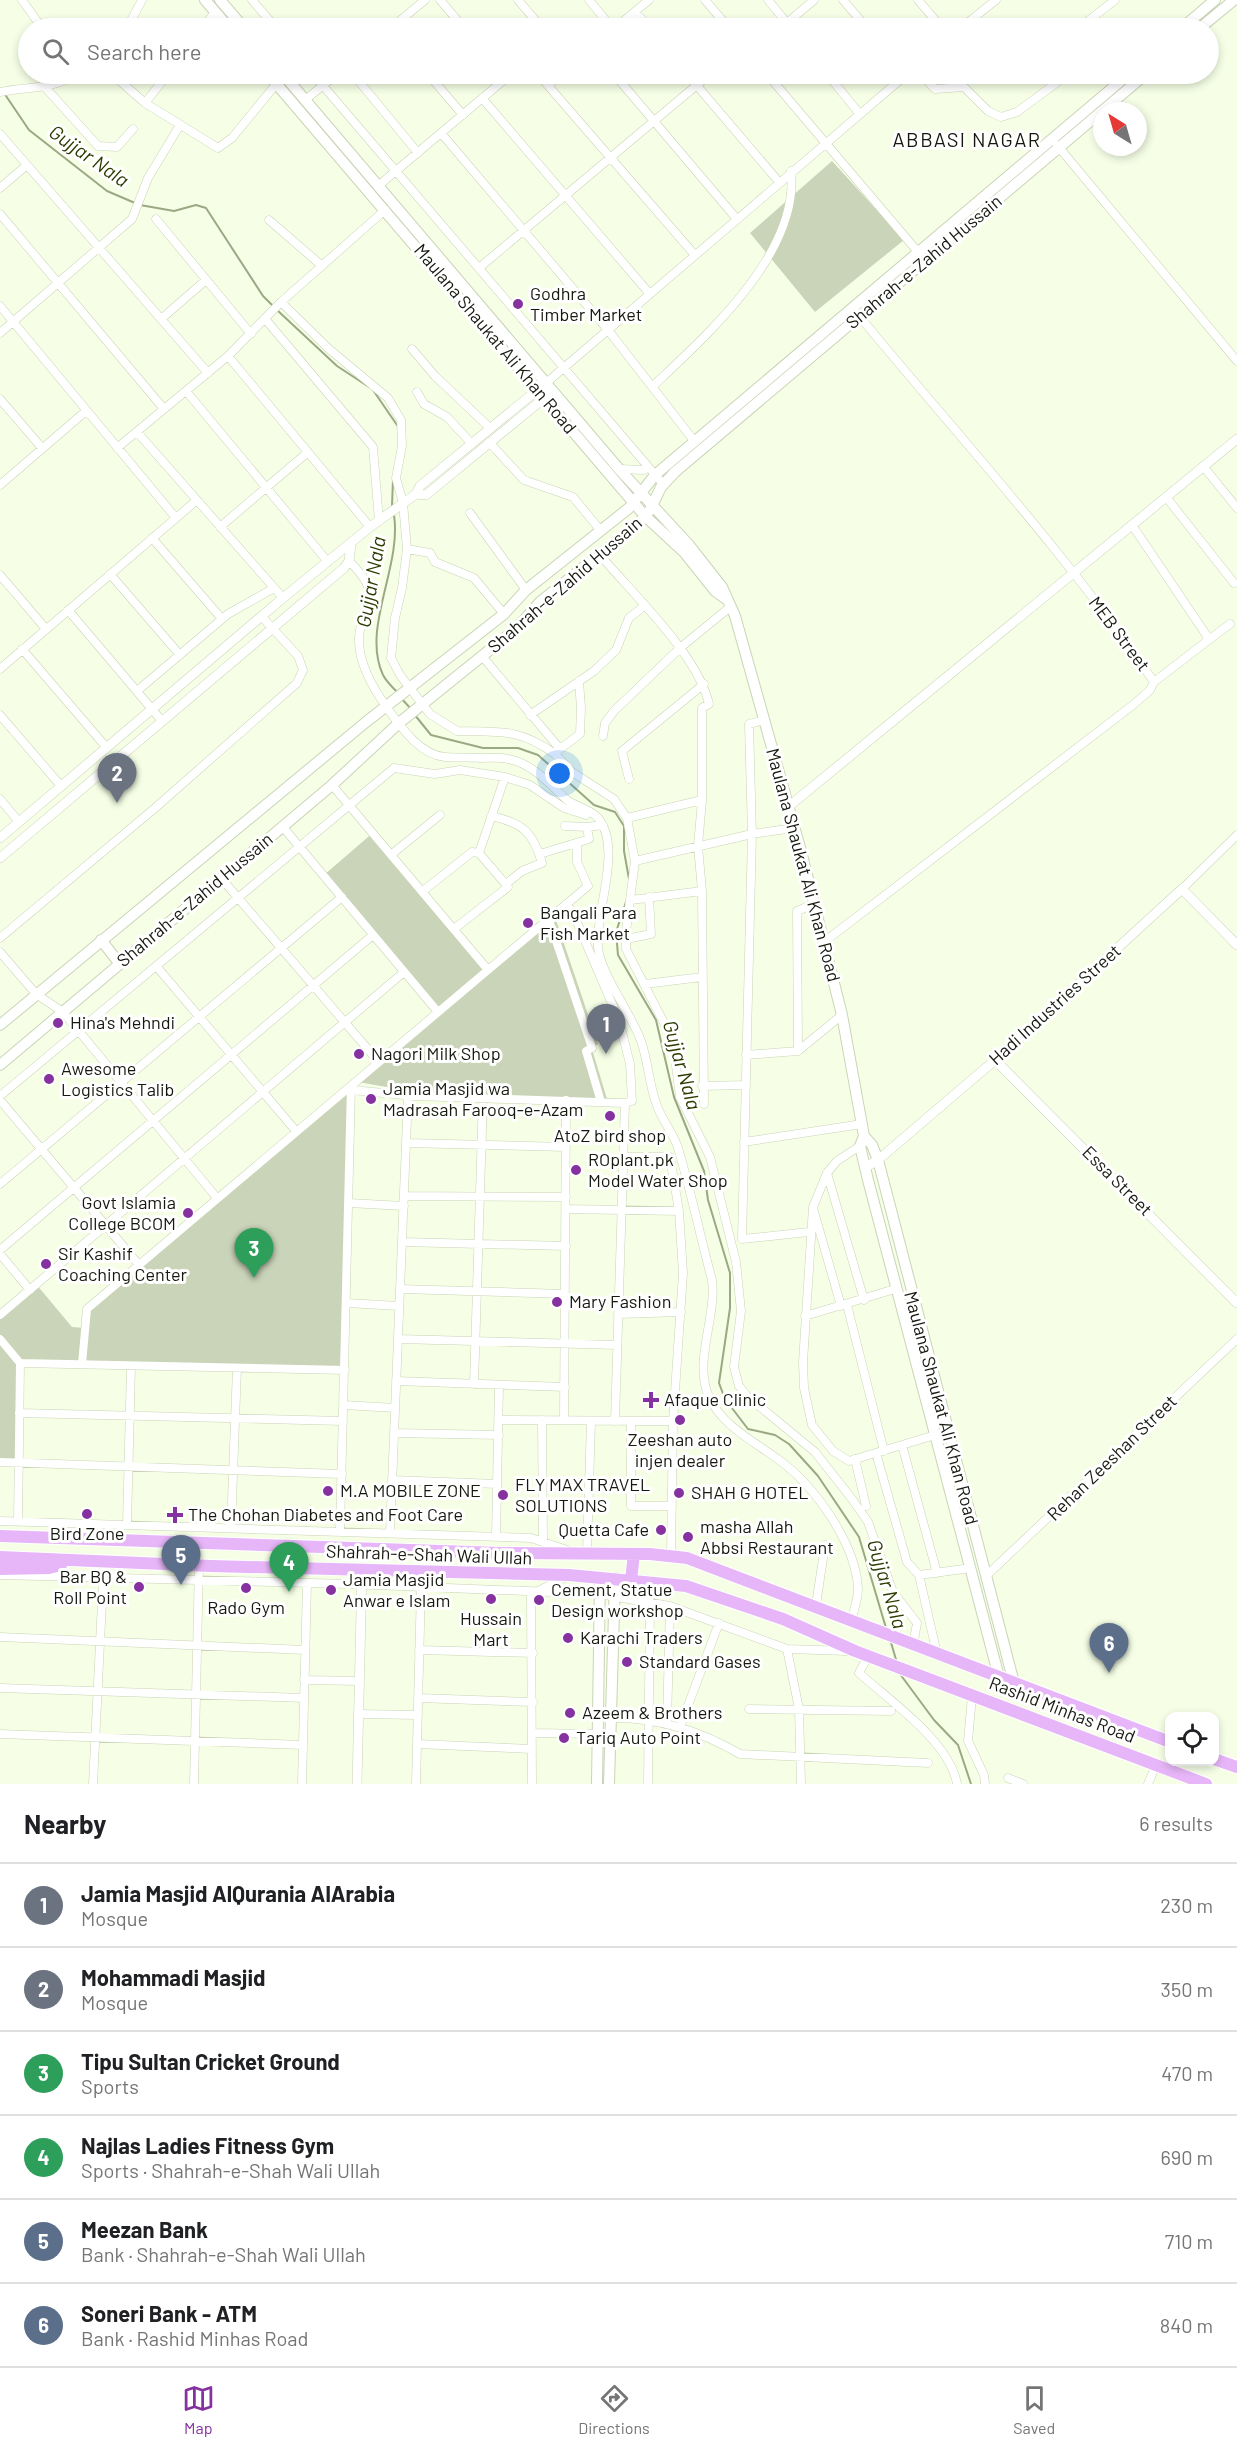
<!DOCTYPE html>
<meta charset="utf-8">
<style>
body{margin:0;font-family:Barlow,sans-serif;background:#f2f2f2;color:#202124}
.controls{position:absolute;right:18px;bottom:18px;display:grid;overflow:hidden;border-radius:12px;box-shadow:0 3px 9px #0003}
.controls button{width:54px;height:54px;display:grid;place-items:center;padding:0;border:0;border-bottom:2px solid #e0e0e0;background:#fff;color:#202124;font:30px sans-serif}
.compass{position:absolute;left:1093px;top:102px;width:54px;height:54px;border-radius:50%;background:#fff;box-shadow:0 3px 9px #0003;rotate:323deg}
.you{position:absolute;left:560px;top:774px;width:21px;height:21px;margin:-15px;border:4px solid #fff;border-radius:50%;background:#1a73e8;box-shadow:0 0 0 9px #1a73e833}
.badge{display:grid;place-items:center;width:39px;height:39px;border-radius:50%;background:#85319f;color:#fff;font-size:20px;font-weight:700}
.pin{position:absolute;translate:-50% -50px;filter:drop-shadow(0 2px 3px #0008)}
.pin::after{content:'';position:absolute;top:32px;width:21px;height:18px;background:inherit;clip-path:polygon(0 0,100% 0,50% 100%)}
.list{margin:0;padding:0;list-style:none}
h2{display:flex;justify-content:space-between;align-items:center;height:78px;margin:0;padding:0 24px;font-size:26px}
h2 small{font-size:20px;font-weight:400;color:#757577}
.list li{display:grid;grid-template-columns:39px 1fr auto;gap:18px;align-items:center;box-sizing:border-box;height:84px;padding:0 24px;border-top:2px solid #e0e0e0}
.list b{display:block;font-size:22px;white-space:nowrap}
.list p{margin:0;font-size:20px;white-space:nowrap;color:#757577}
.list em{font-size:20px;font-style:normal;color:#757577}
.icon{flex:none;width:33px;height:33px;fill:none;stroke:currentColor;stroke-width:2;stroke-linecap:round;stroke-linejoin:round}
.map{position:relative;flex:none;width:1237px;height:1784px;overflow:hidden}
.search{position:absolute;background:#fff;box-shadow:0 3px 9px #0003;left:18px;right:18px;top:18px;height:66px;display:flex;align-items:center;gap:15px;box-sizing:border-box;padding:0 21px;border-radius:33px;color:#757577;font-size:22px}
.sheet{height:582px;background:#fff}
nav{display:flex;justify-content:space-around;align-items:center;box-sizing:border-box;height:84px;border-top:2px solid #e0e0e0;background:#fff;font-size:16px;color:#757577}
nav a{display:grid;justify-items:center;gap:3px}
nav .on{color:#85319f}
.map>svg:first-child{display:block}
.green{fill:#cad4b8}
.lines{fill:none;stroke-linecap:round;stroke-linejoin:round}
.stream{stroke:#9ba884;stroke-width:2}
.minor-casing{stroke:#c9d4b6;stroke-width:9}
.tertiary-casing{stroke:#c9d4b6;stroke-width:10}
.secondary-casing{stroke:#c9d4b6;stroke-width:12}
.primary-casing{stroke:#fff;stroke-width:14}
.minor{stroke:#fff;stroke-width:8}
.tertiary{stroke:#fff;stroke-width:9}
.secondary{stroke:#fff;stroke-width:10}
.primary{stroke:#e7b6f8;stroke-width:12}
.poi-dot{fill:#85319f;stroke:#fff;stroke-width:2}
.labels{text-anchor:middle;stroke-width:6;stroke-linejoin:round;paint-order:stroke}
.street-label{font-size:18px;fill:#16190f;stroke:#fff}
.poi-label{font-size:18px;fill:#16190f;stroke:#fff;text-anchor:start}
.neighbourhood-label{font-size:20px;letter-spacing:1.5px;fill:#16190f;stroke:#fff}
.water-label{font-size:20px;font-style:italic;fill:#2c3b00;stroke:#fff}
</style>
<div class="map">
<svg width="1237" height="1784" viewBox="0 0 1237 1784">
<rect width="100%" height="100%" fill="#f6ffe6"/>
<path class="green" d="M832,161L904,240L815,312L750,233Z
M375,831L488,970L438,1012L324,875Z
M555,917L598,1044L592,1049L607,1099L421,1093L358,1082Z
M351,1085L345,1370L21,1363L15,1463L0,1462V1315L36,1284L72,1327L85,1328L87,1309Z"/>
<g class="lines">
<path class="stream" d="M4,93L29,130L107,191L135,203
M140,205L174,211L196,205L206,208L263,296L273,306
M277,310L337,366L369,387
M373,390L399,428
M392,506L393,479
M394,515C402,567 361,628 383,675C386,681 393,688 398,693
M401,698L411,709
M414,714L431,735L483,748H518L538,755L594,805L615,812L624,826V851L629,879
M626,902L616,932L618,955L656,1020L674,1097L704,1171L708,1200L730,1273V1308L719,1383L725,1399L748,1429L775,1435L789,1444L818,1476L859,1537L886,1628
M890,1639L897,1663
M900,1674L934,1720L958,1745L971,1784"/>
<g class="minor-casing">
<path id="minor" d="M22,0L42,28
M252,0L276,28
M440,0L464,28
M518,0L542,28
M589,0L612,28
M705,0L729,28
M768,0L791,28
M843,0L867,28
M918,0L942,28
M635,12L650,28
M127,28L142,0
M203,28L215,12
M391,28L425,0
M615,28L649,0
M781,28L814,0
M961,28L996,0
M1079,28L1115,0
M112,74L145,103L218,148L232,138L277,83
M313,74L663,484
M353,74L418,153
M428,74L463,115
M538,74L694,254
M614,74L736,218
M687,74L779,182
M767,74L918,252
M827,74L859,113
M921,74L935,89L964,87L988,111L1001,117L1017,112L1059,81
M1021,78L1026,74
M43,85L98,146L117,147L133,129
M548,85L562,74
M0,92C24,87 56,89 76,74
M482,98L649,293
M305,100L337,74
M145,103L168,74
M441,133L608,330L695,442
M0,134L208,373
M1057,145L1237,361
M378,186L511,74
M0,188L27,165
M0,214L164,409
M156,219L251,334
M269,220L321,265
M479,268L710,74
M281,302L329,349L388,398L401,420L402,446L396,478L403,503L407,549L402,588L395,618L391,658L400,675L430,714L457,731C500,732 519,728 555,754
M0,306L176,518
M161,319L206,280
M266,320L373,447L379,521
M0,333L132,219L148,178L180,125
M412,349L435,376L490,428
M228,356L370,527
M546,383L907,74
M653,386C707,335 800,253 791,171
M186,391L328,562
M417,392L424,404L447,417L472,444
M0,399L42,448
M137,432L283,598
M489,442L524,480L573,497L601,531
M117,448L228,356L281,302L385,210
M1203,466L1237,508
M619,469L644,470L648,467
M0,485L86,411
M1166,497L1234,583
M470,513L526,590
M1132,525L1207,636L1206,642L1154,682
M220,527L308,452
M152,538L222,619
M407,549L430,553L435,562L474,578L504,614
M600,555C634,595 698,655 709,704L702,708V800L698,846L702,891L704,1104
M349,561C385,597 362,598 359,638C358,663 374,690 388,709C401,727 420,755 445,757C457,758 469,757 481,758C490,758 500,757 508,759C534,764 549,784 567,800C577,807 590,809 598,818C623,848 595,912 598,947C600,973 631,1013 641,1041C648,1061 649,1083 656,1103C661,1119 673,1132 678,1148C691,1191 700,1236 712,1280C717,1317 693,1361 709,1397C722,1426 755,1442 779,1460C815,1486 856,1544 858,1589C858,1599 854,1611 851,1620
M110,574L180,655
M0,575L46,629
M68,610L162,721
M1206,642L1230,624
M22,649L107,748
M482,656L560,749L580,734L581,708L579,681
M0,669L197,500
M137,691L228,614L274,588
M0,715L61,786
M530,715L594,671L616,650L629,618L643,607
M765,720L749,724L752,834L742,1239L809,1232
M603,736L605,723L614,711L680,648L730,607
M557,752L555,754L572,772L614,799L622,811L627,818L635,861
M629,779L622,751L704,684
M0,799L19,822
M491,816C523,823 533,832 542,863L522,871L506,884
M627,818L702,800
M282,826L438,1012
M565,826L587,827
M794,828L752,834L635,861L626,931V949L667,1029L674,1050L680,1097L710,1157L736,1262L741,1311L734,1367L739,1386L747,1396L815,1452L852,1499L868,1522L893,1592L917,1623L913,1645
M479,853L505,777
M392,854L440,815
M540,854L589,839L587,827L603,825
M221,878L378,1061
M1182,889L1237,835
M423,891L472,852L479,853L508,887L454,929
M631,900L702,891
M549,920L592,1048L586,1051L601,1102
M0,938L155,808L297,683L303,670L298,656L262,617
M626,939L651,934L649,897
M824,942L1133,705L1150,690L1154,682C1066,553 959,437 860,317
M0,952L36,994L63,1012L217,1198
M157,967L296,1131
M488,970L588,886L577,862V843
M645,984L702,977
M798,1051L797,911L814,904
M746,1055L798,1051L842,1015
M702,1086L746,1085
M352,1090L415,1096L625,1103L632,1101L630,1064L619,1020L573,913L566,904
M0,1096L394,768L435,774L460,770L505,777L530,785L564,808L586,815
M0,1100L139,1265
M744,1142L862,1124
M406,1143L566,1147
M860,1146L837,1161L827,1173L813,1207L803,1362L804,1388L812,1425L833,1451L849,1461L935,1435
M623,1157H670L679,1211L683,1273L673,1421L671,1556
M827,1173L864,1300
M0,1184L342,897
M404,1196L566,1197
M349,1203L404,1206
M813,1208L841,1306
M566,1209L679,1211
M402,1242L566,1246
M0,1250L373,935
M0,1254L30,1290
M400,1289L565,1294
M347,1303L399,1306
M847,1305L884,1451
M618,1314L681,1312
M0,1315L404,972
M805,1316L895,1289
M0,1339L20,1363L18,1522
M398,1339L617,1345
M20,1363L345,1370
M82,1364L87,1309L488,970L332,785
M396,1381L565,1387
M474,1384L483,1097
M344,1405L395,1408
M19,1413L343,1421
M499,1420L673,1421
M542,1420L543,1542
M564,1420L566,1100
M615,1421L625,1103
M631,1421V1506H672
M394,1433L499,1435
M902,1445L937,1573
M876,1453L907,1562L919,1575L971,1568
M855,1459L866,1506
M0,1462L342,1474
M392,1480L497,1484
M0,1521L531,1538L567,1550
M127,1525L131,1366
M231,1528L237,1368
M340,1531L351,1086
M390,1533L408,1095
M496,1536L499,1385
M587,1553L591,1421
M0,1575L349,1584L599,1594L670,1606L787,1649L847,1651
M919,1575L937,1654
M986,1576L1237,1339
M538,1591L568,1576
M531,1593L532,1784
M816,1605L825,1545
M0,1637L305,1650
M787,1649L799,1709L801,1784
M419,1650L533,1653
M868,1656L859,1673C890,1701 950,1742 957,1784
M304,1680L359,1681
M0,1688L304,1698
M972,1696L968,1741L984,1775L985,1784
M418,1698L533,1702
M749,1709L891,1711
M358,1714L418,1715
M610,1718C657,1717 699,1730 740,1754L928,1763
M667,1723L670,1606
M680,1727L719,1623
M532,1733L599,1734
M0,1734L303,1745
M417,1744L532,1749
M1008,1778L1023,1784
M93,1784L104,1562
M194,1784L199,1565
M302,1784L307,1583
M416,1784L421,1587
M648,1784L650,1602
M1148,1784L1156,1765"/>
</g>
<g class="tertiary-casing">
<path id="tertiary" d="M416,494L426,495L549,394
M788,807L1237,439
M0,838L283,598L370,527L416,494L420,486L542,386
M0,858L344,568L349,561L351,544
M995,1060L1237,1303
M866,1167L878,1160L995,1060L1182,889L1237,945
M357,1784L362,1570"/>
</g>
<g class="secondary-casing">
<path id="secondary" d="M205,0L229,28
M220,0L244,28
M1182,28L1215,0
M1200,28L1234,0
M268,74L645,516L684,552L715,591L726,599
M283,74L619,469L689,545L722,587L735,616L801,851L842,1015L864,1136L872,1145L878,1160L1014,1683
M101,940L120,964
M0,1025L366,722L504,614L526,590L629,508L655,475L1129,74
M0,1065L332,785L399,723L518,627L540,602L638,524L650,510L661,487L675,472L1146,74
M864,1136L860,1146L868,1180L999,1677
M597,1784L600,1577
M609,1784L615,1578"/>
</g>
<g class="primary-casing">
<path id="primary" d="M0,1536L500,1553L650,1554L687,1558L1170,1742
M0,1557L211,1566L569,1575L686,1586L783,1619L855,1651L1206,1784
M0,1569L49,1568L61,1565
M631,1580L634,1554
M1214,1759L1237,1767"/>
</g>
<use href="#minor" class="minor"/>
<use href="#tertiary" class="tertiary"/>
<use href="#secondary" class="secondary"/>
<use href="#primary" class="primary"/>
</g>
<g class="poi-dot">
<circle cx="518" cy="304" r="6"/>
<circle cx="528" cy="923" r="6"/>
<circle cx="58" cy="1023" r="6"/>
<circle cx="359" cy="1054" r="6"/>
<circle cx="49" cy="1079" r="6"/>
<circle cx="371" cy="1099" r="6"/>
<circle cx="610" cy="1116" r="6"/>
<circle cx="576" cy="1170" r="6"/>
<circle cx="188" cy="1213" r="6"/>
<circle cx="46" cy="1264" r="6"/>
<circle cx="557" cy="1302" r="6"/>
<path d="M648 1391h6v6h6v6h-6v6h-6v-6h-6v-6h6z"/>
<circle cx="680" cy="1420" r="6"/>
<circle cx="328" cy="1491" r="6"/>
<circle cx="679" cy="1493" r="6"/>
<circle cx="503" cy="1495" r="6"/>
<circle cx="87" cy="1514" r="6"/>
<path d="M172 1506h6v6h6v6h-6v6h-6v-6h-6v-6h6z"/>
<circle cx="661" cy="1530" r="6"/>
<circle cx="688" cy="1537" r="6"/>
<circle cx="139" cy="1587" r="6"/>
<circle cx="246" cy="1588" r="6"/>
<circle cx="331" cy="1590" r="6"/>
<circle cx="491" cy="1599" r="6"/>
<circle cx="539" cy="1600" r="6"/>
<circle cx="568" cy="1638" r="6"/>
<circle cx="627" cy="1662" r="6"/>
<circle cx="570" cy="1713" r="6"/>
<circle cx="564" cy="1738" r="6"/>
</g>
<g class="labels">
<g class="street-label">
<text transform="translate(924 262) rotate(-40)" y="6">Shahrah-e-Zahid Hussain</text>
<text transform="translate(495 339) rotate(50)" y="6">Maulana Shaukat Ali Khan Road</text>
<text transform="translate(565 585) rotate(-41)" y="6">Shahrah-e-Zahid Hussain</text>
<text transform="translate(1119 634) rotate(53)" y="6">MEB Street</text>
<text transform="translate(803 865) rotate(75)" y="6">Maulana Shaukat Ali Khan Road</text>
<text transform="translate(195 900) rotate(-40)" y="6">Shahrah-e-Zahid Hussain</text>
<text transform="translate(1055 1005) rotate(-42)" y="6">Hadi Industries Street</text>
<text transform="translate(1117 1181) rotate(45)" y="6">Essa Street</text>
<text transform="translate(941 1408) rotate(75)" y="6">Maulana Shaukat Ali Khan Road</text>
<text transform="translate(1112 1458) rotate(-44)" y="6">Rehan Zeeshan Street</text>
<text transform="translate(429 1555) rotate(2)" y="6">Shahrah-e-Shah Wali Ullah</text>
<text transform="translate(1062 1710) rotate(21)" y="6">Rashid Minhas Road</text>
</g>
<g class="poi-label">
<text x="530" y="300">Godhra<tspan x="530" dy="21">Timber Market</tspan></text>
<text x="540" y="919">Bangali Para<tspan x="540" dy="21">Fish Market</tspan></text>
<text x="70" y="1029">Hina's Mehndi</text>
<text x="371" y="1060">Nagori Milk Shop</text>
<text x="61" y="1075">Awesome<tspan x="61" dy="21">Logistics Talib</tspan></text>
<text x="383" y="1095">Jamia Masjid wa<tspan x="383" dy="21">Madrasah Farooq-e-Azam</tspan></text>
<text x="610" y="1142" text-anchor="middle">AtoZ bird shop</text>
<text x="588" y="1166">ROplant.pk<tspan x="588" dy="21">Model Water Shop</tspan></text>
<text x="176" y="1209" text-anchor="end">Govt Islamia<tspan x="176" dy="21">College BCOM</tspan></text>
<text x="58" y="1260">Sir Kashif<tspan x="58" dy="21">Coaching Center</tspan></text>
<text x="569" y="1308">Mary Fashion</text>
<text x="664" y="1406">Afaque Clinic</text>
<text x="680" y="1446" text-anchor="middle">Zeeshan auto<tspan x="680" dy="21">injen dealer</tspan></text>
<text x="515" y="1491">FLY MAX TRAVEL<tspan x="515" dy="21">SOLUTIONS</tspan></text>
<text x="340" y="1497">M.A MOBILE ZONE</text>
<text x="691" y="1499">SHAH G HOTEL</text>
<text x="188" y="1521">The Chohan Diabetes and Foot Care</text>
<text x="700" y="1533">masha Allah<tspan x="700" dy="21">Abbsi Restaurant</tspan></text>
<text x="649" y="1536" text-anchor="end">Quetta Cafe</text>
<text x="87" y="1540" text-anchor="middle">Bird Zone</text>
<text x="127" y="1583" text-anchor="end">Bar BQ &amp;<tspan x="127" dy="21">Roll Point</tspan></text>
<text x="343" y="1586">Jamia Masjid<tspan x="343" dy="21">Anwar e Islam</tspan></text>
<text x="551" y="1596">Cement, Statue<tspan x="551" dy="21">Design workshop</tspan></text>
<text x="246" y="1614" text-anchor="middle">Rado Gym</text>
<text x="491" y="1625" text-anchor="middle">Hussain<tspan x="491" dy="21">Mart</tspan></text>
<text x="580" y="1644">Karachi Traders</text>
<text x="639" y="1668">Standard Gases</text>
<text x="582" y="1719">Azeem &amp; Brothers</text>
<text x="576" y="1744">Tariq Auto Point</text>
</g>
<g class="neighbourhood-label">
<text x="967" y="147">ABBASI NAGAR</text>
</g>
<g class="water-label">
<text transform="translate(89 156) rotate(35)" y="7">Gujjar Nala</text>
<text transform="translate(371 582) rotate(-80)" y="7">Gujjar Nala</text>
<text transform="translate(682 1065) rotate(74)" y="7">Gujjar Nala</text>
<text transform="translate(887 1584) rotate(73)" y="7">Gujjar Nala</text>
</g>
</g>
</svg>
<div class="controls">
<button><svg class="icon" aria-label="locate" viewBox="0 0 24 24"><circle cx="12" cy="12" r="6"/><path d="M12 2v4M12 18v4M2 12h4M18 12h4"/></svg></button>
</div>
<svg class="compass" viewBox="-18 -18 36 36"><path d="M0-13l5 13h-10z" fill="#e53935"/><path d="M0 13l5-13h-10z" fill="#757577"/></svg>
<div class="you"></div>
<div class="pin badge" style="left:606px;top:1054px;background:#6b7280">1</div>
<div class="pin badge" style="left:117px;top:803px;background:#6b7280">2</div>
<div class="pin badge" style="left:254px;top:1278px;background:#2e9e5b">3</div>
<div class="pin badge" style="left:289px;top:1592px;background:#2e9e5b">4</div>
<div class="pin badge" style="left:181px;top:1585px;background:#5c6f8a">5</div>
<div class="pin badge" style="left:1109px;top:1673px;background:#5c6f8a">6</div>
<div class="search"><svg class="icon" aria-label="search" viewBox="0 0 24 24"><circle cx="10" cy="10" r="6"/><path d="M15 15l6 6"/></svg>Search here</div>
</div>
<section class="sheet">
<h2>Nearby<small>6 results</small></h2>
<ul class="list">
<li><span class="badge" style="background:#6b7280">1</span><div><b>Jamia Masjid AlQurania AlArabia</b><p>Mosque</p></div><em>230 m</em></li>
<li><span class="badge" style="background:#6b7280">2</span><div><b>Mohammadi Masjid</b><p>Mosque</p></div><em>350 m</em></li>
<li><span class="badge" style="background:#2e9e5b">3</span><div><b>Tipu Sultan Cricket Ground</b><p>Sports</p></div><em>470 m</em></li>
<li><span class="badge" style="background:#2e9e5b">4</span><div><b>Najlas Ladies Fitness Gym</b><p>Sports · Shahrah-e-Shah Wali Ullah</p></div><em>690 m</em></li>
<li><span class="badge" style="background:#5c6f8a">5</span><div><b>Meezan Bank</b><p>Bank · Shahrah-e-Shah Wali Ullah</p></div><em>710 m</em></li>
<li><span class="badge" style="background:#5c6f8a">6</span><div><b>Soneri Bank - ATM</b><p>Bank · Rashid Minhas Road</p></div><em>840 m</em></li>
</ul>
</section>
<nav>
<a class="on"><svg class="icon" aria-label="map" viewBox="0 0 24 24"><path d="M3 6l6-2 6 2 6-2v14l-6 2-6-2-6 2zM9 4v14M15 6v14"/></svg>Map</a>
<a><svg class="icon" aria-label="directions" viewBox="0 0 24 24"><path d="M12 3l9 9-9 9-9-9zM9 14v-3h6M13 9l2 2-2 2"/></svg>Directions</a>
<a><svg class="icon" aria-label="saved" viewBox="0 0 24 24"><path d="M7 4h10v16l-5-4-5 4z"/></svg>Saved</a>
</nav>
